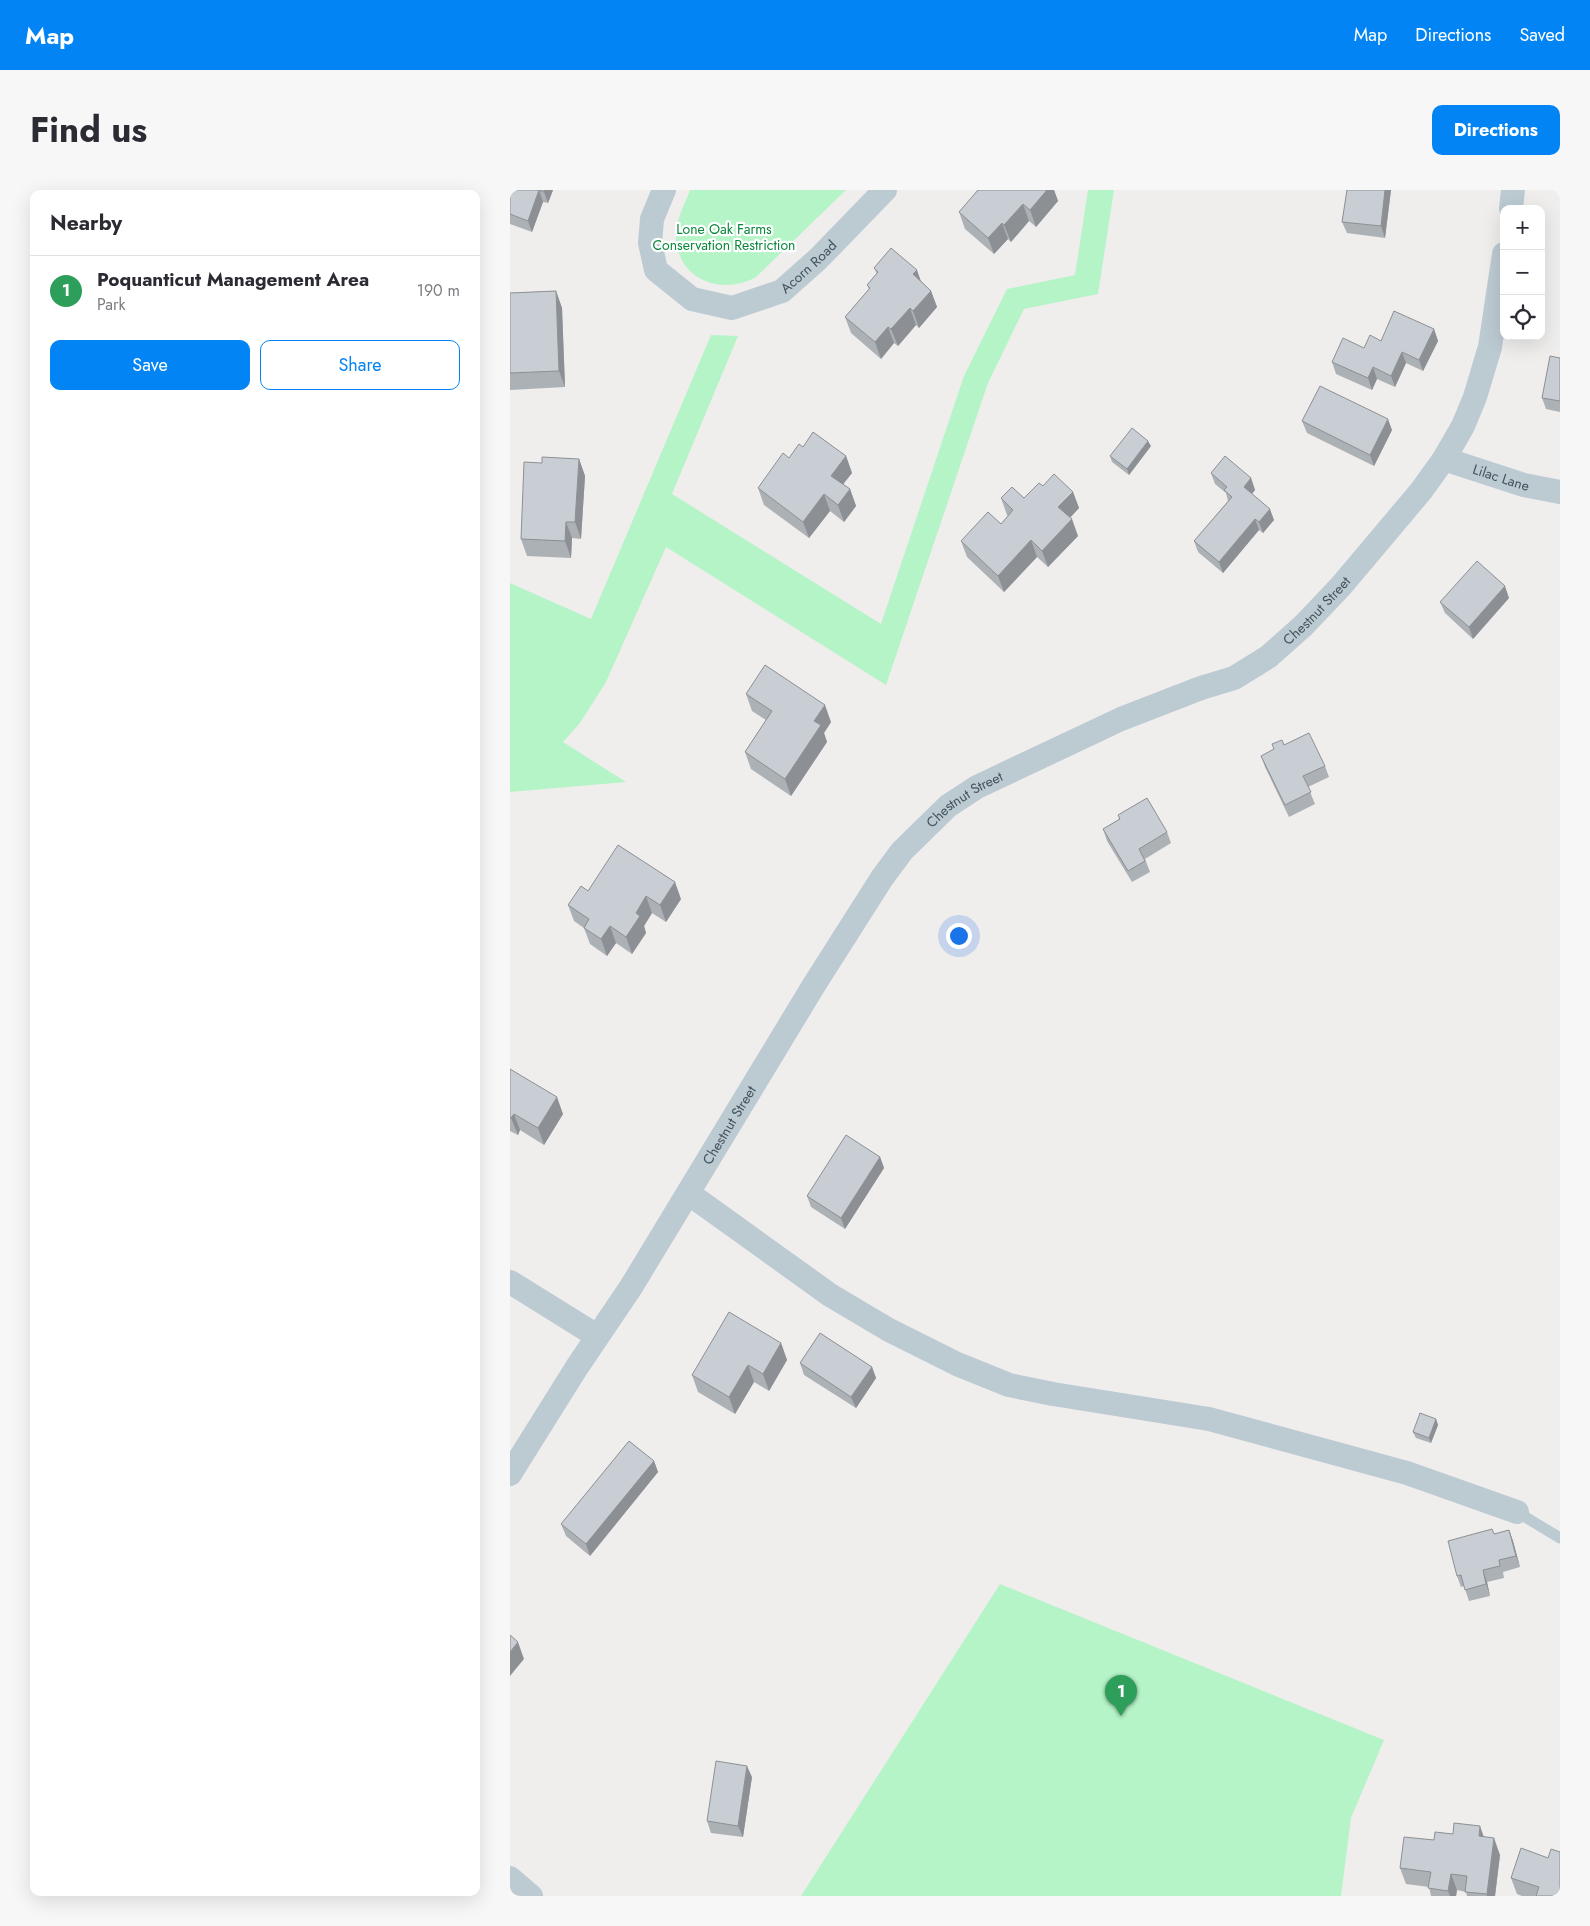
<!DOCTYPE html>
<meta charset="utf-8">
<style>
body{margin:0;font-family:Jost,sans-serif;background:#f7f7f7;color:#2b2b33}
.controls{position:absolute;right:15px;top:15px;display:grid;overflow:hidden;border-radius:10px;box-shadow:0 5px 20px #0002}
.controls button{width:45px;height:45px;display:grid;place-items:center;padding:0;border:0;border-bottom:1px solid #e1e1e2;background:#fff;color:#2b2b33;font:25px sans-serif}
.you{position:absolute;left:448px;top:745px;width:18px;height:18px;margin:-12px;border:4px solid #fff;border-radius:50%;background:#1a73e8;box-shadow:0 0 0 8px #1a73e833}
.badge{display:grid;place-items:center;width:32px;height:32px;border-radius:50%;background:#0384f5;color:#fff;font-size:16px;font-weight:700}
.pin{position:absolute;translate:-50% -41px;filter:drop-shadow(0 1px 2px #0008)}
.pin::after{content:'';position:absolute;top:26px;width:18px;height:15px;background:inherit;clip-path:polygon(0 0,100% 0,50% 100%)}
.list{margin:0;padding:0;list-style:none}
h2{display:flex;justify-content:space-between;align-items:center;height:65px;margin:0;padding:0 20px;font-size:21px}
h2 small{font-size:16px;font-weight:400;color:#7c7c81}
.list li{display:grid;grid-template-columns:32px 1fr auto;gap:15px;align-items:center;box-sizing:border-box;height:70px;padding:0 20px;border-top:1px solid #e1e1e2}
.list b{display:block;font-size:19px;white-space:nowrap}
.list p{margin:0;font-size:16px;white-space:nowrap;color:#7c7c81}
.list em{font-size:16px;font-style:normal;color:#7c7c81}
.actions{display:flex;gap:10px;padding:15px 20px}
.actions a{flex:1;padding:11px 0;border:1px solid #0384f5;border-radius:10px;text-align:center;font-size:18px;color:#0384f5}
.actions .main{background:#0384f5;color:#fff}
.icon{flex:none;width:28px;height:28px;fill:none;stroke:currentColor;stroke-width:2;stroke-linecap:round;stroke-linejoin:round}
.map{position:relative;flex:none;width:1050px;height:1706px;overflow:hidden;border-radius:10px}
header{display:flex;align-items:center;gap:30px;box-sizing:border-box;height:70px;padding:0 25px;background:#0384f5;color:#fff}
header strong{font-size:24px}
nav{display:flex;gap:28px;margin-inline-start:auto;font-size:18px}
.intro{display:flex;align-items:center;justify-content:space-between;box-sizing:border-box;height:120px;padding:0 30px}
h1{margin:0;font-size:35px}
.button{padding:12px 22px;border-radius:10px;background:#0384f5;color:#fff;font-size:18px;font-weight:700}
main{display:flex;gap:30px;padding:0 30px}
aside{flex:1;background:#fff;border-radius:10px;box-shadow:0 5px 20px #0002}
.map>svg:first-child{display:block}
.green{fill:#b5f4c7}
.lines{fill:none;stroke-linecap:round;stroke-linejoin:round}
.service{stroke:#bccad2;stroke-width:11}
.minor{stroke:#bccad2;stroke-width:24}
.wall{fill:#acb1b5}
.shaded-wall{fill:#8c9094}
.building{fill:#c8ced3;stroke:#8c9094}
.labels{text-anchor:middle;stroke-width:4.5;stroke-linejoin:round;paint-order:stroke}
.park-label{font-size:14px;fill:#0b873d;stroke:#fff}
.street-label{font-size:14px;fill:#43535d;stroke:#fff}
</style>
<header>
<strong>Map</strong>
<nav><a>Map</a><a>Directions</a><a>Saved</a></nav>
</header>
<div class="intro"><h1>Find us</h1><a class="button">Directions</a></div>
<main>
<aside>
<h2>Nearby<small></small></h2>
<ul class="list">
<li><span class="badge" style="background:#2e9e5b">1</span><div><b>Poquanticut Management Area</b><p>Park</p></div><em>190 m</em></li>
</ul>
<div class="actions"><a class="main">Save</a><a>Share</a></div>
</aside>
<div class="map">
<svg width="1050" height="1706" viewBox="0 0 1050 1706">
<rect width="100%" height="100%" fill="#f0eded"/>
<path class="green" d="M180,0H336L246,87C210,107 165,88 166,44C166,29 175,14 180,0Z
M578,0H604L588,104L514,119L478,193L376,495L156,357L96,492L70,533L53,552L116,592L0,602V393L81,429L201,145L228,146L162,304L371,434L454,186L497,99L565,85Z
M490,1394L874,1550L841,1628L831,1706H291Z"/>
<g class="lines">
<path class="service" d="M1007,1322L1050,1348"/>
<g class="minor">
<path id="s1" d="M154,0L142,29L140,53L146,80L182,109L222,118L272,101L308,69L375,0"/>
<path d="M1001,19L1003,0"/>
<path id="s2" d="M934,269L1014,295L1050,302"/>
<path d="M178,1003L320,1105L379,1140L447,1174L499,1195L543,1204L699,1229L897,1283L1007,1322"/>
<path d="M0,1092L87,1146"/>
<path id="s3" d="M0,1284L67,1177L121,1097L304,795L372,688L392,661L438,616L467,597L611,529L691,498L724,488L758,467L794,435L831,396L911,301L934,269L953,236L965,207L980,157L994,64"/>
<path d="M0,1688L21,1706"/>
</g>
</g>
<path class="wall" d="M0,0H43L38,13L33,12L22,42L0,34Z
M468,0H544L548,11L526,37L519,31L501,52L498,49L484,64L455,39L449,22Z
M837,0H881L875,48L837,43L832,32Z
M364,78L411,91L421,101L427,117L409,138L406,135L388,156L384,153L371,169L341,143L335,127L359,99L357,95L367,84Z
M46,101L52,118L55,197L0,200V103Z
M924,139L928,151L913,181L896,173L885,197L867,189L862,200L826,184L822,172L871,151Z
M1050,168V222L1036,219L1032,208Z
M792,231L882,240L864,276L797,243Z
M641,256L619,285L602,272L600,266Z
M293,257L336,266L342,283L333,294L340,299L346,316L334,332L320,321L299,348L254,315L248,298Z
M69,269L75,286L71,349L62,348L61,368L17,366L11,349L32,273Z
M701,283L741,288L745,300L742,304L764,330L753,343L749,340L713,383L688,362L684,351L718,311L716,303L705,294Z
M533,296L563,302L569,318L560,328L568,346L538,377L527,367L494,402L457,367L451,351L491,334L498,326L497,325L491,308H514Z
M999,408L963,449L935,423L930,412Z
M236,504L321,532L314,543L317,552L281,606L241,579L235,562L256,530L242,521Z
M774,555L815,576L819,587L798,597L805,614L779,627L755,577L751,566Z
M608,625L657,642L661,653L635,669L640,682L622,692L597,651L593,639L609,629Z
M78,701L171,709L156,732L142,723L134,736L136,743L122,764L106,753L97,766L80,754L74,738L64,731L58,715Z
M0,879L53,924L34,955L10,940L8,945L0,941Z
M370,967L374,978L335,1039L301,1017L297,1006Z
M271,1153L277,1170L259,1201L244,1192L225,1224L188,1202L182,1185Z
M290,1173L362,1177L366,1188L346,1218L294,1185Z
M926,1229L928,1235L921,1253L906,1248L903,1242Z
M144,1271L148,1282L80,1366L56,1346L51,1334Z
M999,1340L1003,1351L1010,1377L993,1382L994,1388L977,1392L980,1406L959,1411L954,1396L951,1397L947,1386L984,1344Z
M242,1587L233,1647L201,1643L197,1631Z
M974,1647L990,1665L985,1706H957L956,1702L947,1700L946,1706H921L919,1697L896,1694L890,1678L924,1650Z
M1038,1668L1050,1706H1012L1007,1704L1001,1688Z"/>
<path class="shaded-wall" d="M29,0L33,12L22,42L18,31Z
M35,0H43L38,13L34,2Z
M537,0H544L548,11L526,37L520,20Z
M875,0H881L875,48L871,36Z
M513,14L519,31L501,52L494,35Z
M492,33L498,49L484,64L478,48Z
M407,80L413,97L403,84Z
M46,101L52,118L55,197L49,181Z
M421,101L427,117L409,138L403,121Z
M400,118L406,135L388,156L381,139Z
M378,137L384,153L371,169L365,152Z
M924,139L928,151L913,181L909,170Z
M892,162L896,173L885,197L881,186Z
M863,177L867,189L862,200L858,188Z
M878,229L882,240L864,276L860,265Z
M638,251L641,256L619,285L617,279Z
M336,266L342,283L327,302L321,286Z
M69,269L75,286L71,349L65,332Z
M741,288L745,300L738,308L734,297Z
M340,299L346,316L334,332L328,315Z
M563,302L569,318L554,334L548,317Z
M314,304L320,321L299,348L293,332Z
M760,319L764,330L753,343L749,332Z
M562,329L568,346L538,377L532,361Z
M745,329L749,340L713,383L709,372Z
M56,332L62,348L61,368L55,351Z
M521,350L527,367L494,402L488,386Z
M995,396L999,408L963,449L959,437Z
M315,515L321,532L314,543L317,552L281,606L275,589L304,531Z
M165,692L171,709L156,732L150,715Z
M136,706L142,723L134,736L136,743L122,764L116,747L126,723Z
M100,736L106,753L97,766L91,749Z
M47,907L53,924L34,955L28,938Z
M4,924L10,940L8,945L1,928Z
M370,967L374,978L335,1039L331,1028Z
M271,1153L277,1170L259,1201L253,1184Z
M238,1175L244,1192L225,1224L219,1207Z
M362,1177L366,1188L346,1218L341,1207Z
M926,1229L928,1235L921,1253L919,1248Z
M144,1271L148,1282L80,1366L76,1354Z
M999,1340L1003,1351L1010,1377L1006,1366Z
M973,1380L977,1392L980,1406L976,1394Z
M8,1452L14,1469L0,1486V1462Z
M237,1576L242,1587L233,1647L228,1636Z
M970,1636L976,1653L969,1646Z
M984,1648L990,1665L985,1706H977V1704Z
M941,1684L947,1700L946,1706H940L938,1701Z"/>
<path class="building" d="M0,0H35L34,2L29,0L18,31L0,24Z
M468,0H537L520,20L513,14L494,35L492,33L478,48L449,22Z
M837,0H875L871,36L832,32Z
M381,58L407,80L403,84L421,101L403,121L400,118L381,139L378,137L365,152L335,127L360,98L357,95L368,82L364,78Z
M46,101L49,181L0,183V103Z
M884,121L924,139L909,170L892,162L881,186L863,177L858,188L822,172L833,148L854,158L860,145L871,151Z
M1040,166L1050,168V211L1032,208Z
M810,196L878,229L860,265L792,231Z
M622,238L638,251L617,279L600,266Z
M303,242L336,266L321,286L340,299L328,315L314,304L293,332L248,298L273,263L279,268L289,254L293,257Z
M715,266L741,288L734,297L760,319L749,332L745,329L709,372L684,351L722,307L714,300L717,297L701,283Z
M32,267L69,269L65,332H56L55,351L11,349L14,272L32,273Z
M544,284L563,302L548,317L562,329L532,361L521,350L488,386L451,351L478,322L491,334L503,320L491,308L502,297L514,308L529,293L533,296Z
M967,371L995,396L959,437L930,412Z
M255,475L315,515L304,531L311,535L275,589L235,562L262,521L236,504Z
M799,543L815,576L793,586L801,602L775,615L751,566L764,559L762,554L772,550L774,555Z
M637,608L657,642L629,659L635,671L618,681L593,639L610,629L608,625Z
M108,655L165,692L150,715L136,706L126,723L130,726L116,747L100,736L91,749L74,738L79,729L58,715L71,696L78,701Z
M0,879L47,907L28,938L4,924L1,928L0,927Z
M336,945L370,967L331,1028L297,1006Z
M219,1122L271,1153L253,1184L238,1175L219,1207L182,1185Z
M310,1143L362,1177L341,1207L290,1173Z
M910,1223L926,1229L919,1248L903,1242Z
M119,1251L144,1271L76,1354L51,1334Z
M982,1339L984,1344L999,1340L1006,1366L989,1370L990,1376L973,1380L976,1394L955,1400L951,1385L947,1386L938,1351Z
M0,1445L8,1452L0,1462Z
M206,1571L237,1576L228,1636L197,1631Z
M944,1633L970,1636L969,1646L984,1648L977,1704L955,1702L957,1686L941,1684L938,1701L918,1698L921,1682L890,1678L894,1647L924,1650L925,1642L943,1644Z
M1011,1658L1038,1668L1041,1659L1050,1662V1702L1049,1706H1026L1029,1697L1001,1688Z"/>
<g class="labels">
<g class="park-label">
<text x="214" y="44">Lone Oak Farms<tspan x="214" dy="16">Conservation Restriction</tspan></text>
</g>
<g class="street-label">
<text dy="5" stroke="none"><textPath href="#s1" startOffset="259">Acorn Road</textPath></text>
<text dy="5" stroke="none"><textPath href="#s2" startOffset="60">Lilac Lane</textPath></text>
<text dy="5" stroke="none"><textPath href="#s3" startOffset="1222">Chestnut Street</textPath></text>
<text dy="5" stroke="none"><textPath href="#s3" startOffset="818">Chestnut Street</textPath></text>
<text dy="5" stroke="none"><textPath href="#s3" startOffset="412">Chestnut Street</textPath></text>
</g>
</g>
</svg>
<div class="controls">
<button>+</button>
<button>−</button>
<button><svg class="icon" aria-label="locate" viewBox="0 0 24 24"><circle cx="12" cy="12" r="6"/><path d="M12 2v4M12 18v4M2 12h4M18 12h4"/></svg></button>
</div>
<div class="you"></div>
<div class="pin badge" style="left:611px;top:1526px;background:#2e9e5b">1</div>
</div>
</main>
